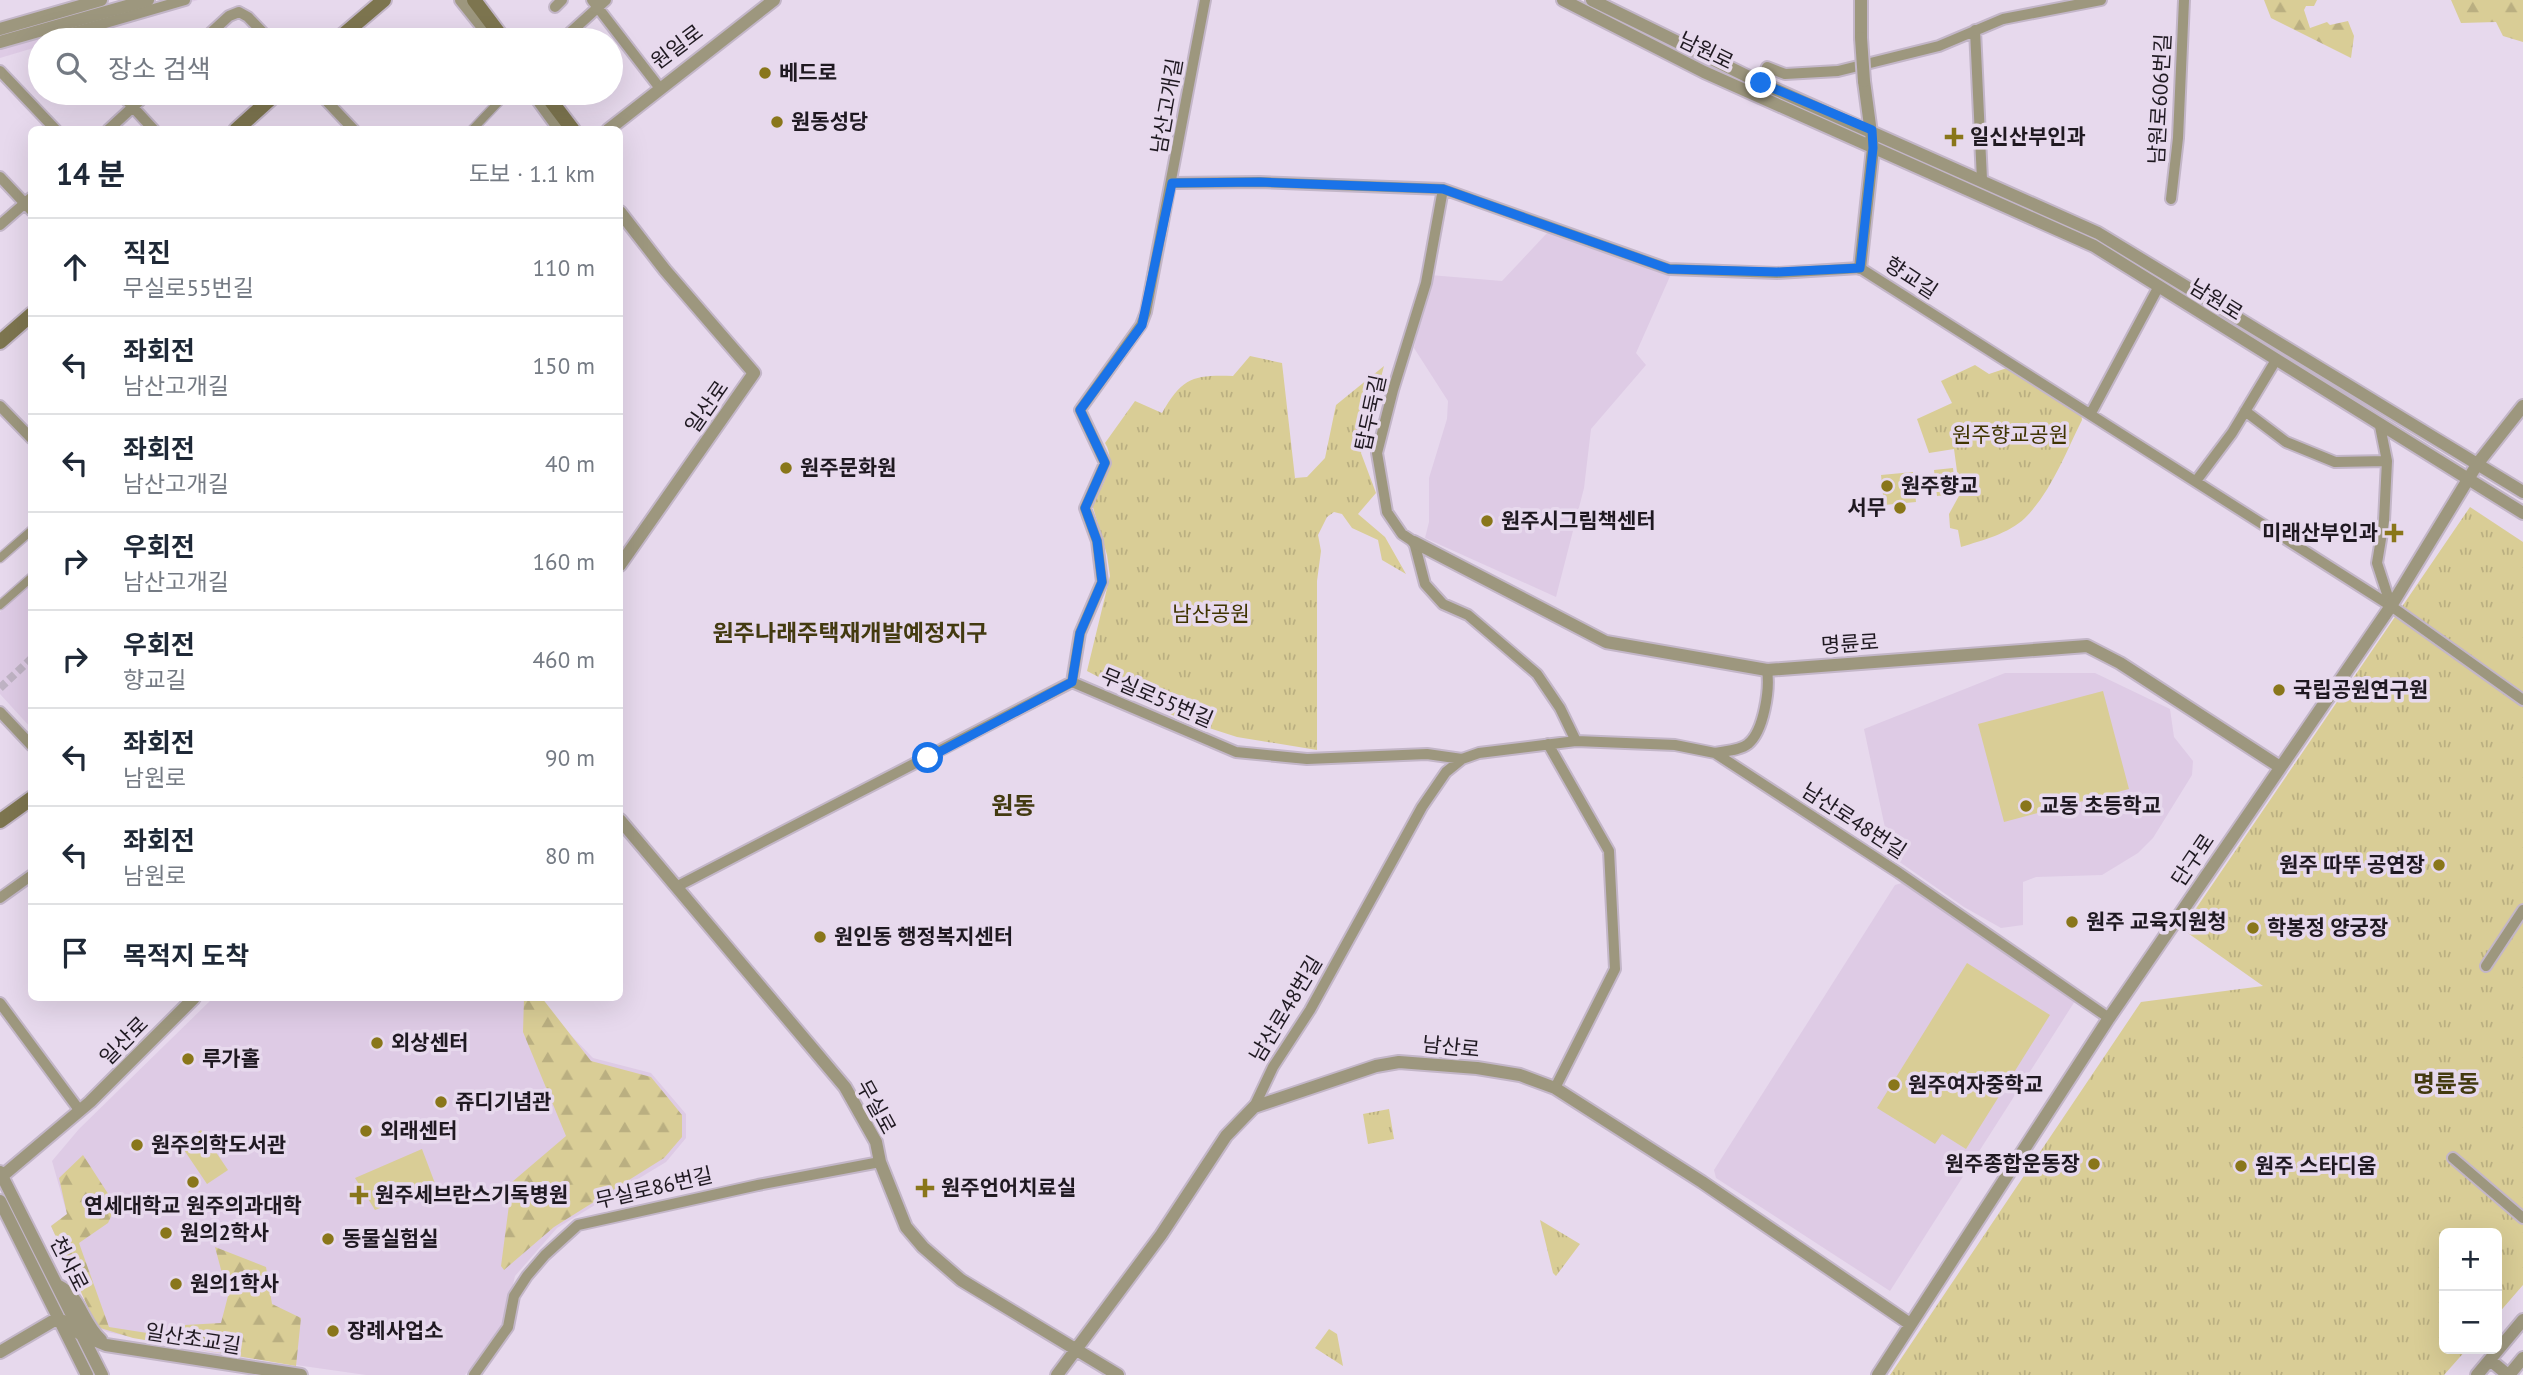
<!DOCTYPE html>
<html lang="ko">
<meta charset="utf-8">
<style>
body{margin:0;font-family:"PT Sans","Noto Sans KR",sans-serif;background:#f2f2f3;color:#1f2937}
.controls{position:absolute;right:21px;bottom:21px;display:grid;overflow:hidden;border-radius:10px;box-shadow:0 7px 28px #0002}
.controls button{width:63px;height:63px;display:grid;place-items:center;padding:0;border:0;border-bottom:2px solid #e0e1e3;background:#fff;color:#1f2937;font:35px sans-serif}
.stop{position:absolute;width:21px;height:21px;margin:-16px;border:5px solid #1a73e8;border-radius:50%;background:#fff}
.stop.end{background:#1a73e8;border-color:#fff;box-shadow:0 2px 7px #0008}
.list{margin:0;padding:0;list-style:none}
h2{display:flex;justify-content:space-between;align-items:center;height:91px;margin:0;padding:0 28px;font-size:30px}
h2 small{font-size:23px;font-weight:400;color:#747a83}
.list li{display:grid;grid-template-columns:46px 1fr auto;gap:21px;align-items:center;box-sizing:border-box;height:98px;padding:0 28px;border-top:2px solid #e0e1e3}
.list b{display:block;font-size:26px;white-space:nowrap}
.list p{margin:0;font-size:23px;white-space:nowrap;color:#747a83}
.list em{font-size:23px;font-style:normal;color:#747a83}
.icon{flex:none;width:38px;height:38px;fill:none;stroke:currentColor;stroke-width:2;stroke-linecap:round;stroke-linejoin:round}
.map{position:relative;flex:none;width:2523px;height:1375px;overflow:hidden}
.search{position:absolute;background:#fff;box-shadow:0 7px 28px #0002;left:28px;top:28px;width:595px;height:77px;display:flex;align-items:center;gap:18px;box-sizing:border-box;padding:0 24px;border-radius:38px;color:#747a83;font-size:26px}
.panel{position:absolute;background:#fff;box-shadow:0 7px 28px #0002;left:28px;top:126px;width:595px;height:875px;border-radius:10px}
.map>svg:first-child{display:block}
.built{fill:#decbe5}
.grass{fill:#d9cd96}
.forest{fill:url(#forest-firs)}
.park{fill:url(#park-tufts)}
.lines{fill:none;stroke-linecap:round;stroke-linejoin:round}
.pedestrian-tunnel{stroke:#bfb3c4;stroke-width:8;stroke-dasharray:8 4;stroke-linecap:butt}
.pedestrian-casing{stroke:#c3b6c8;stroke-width:11}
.minor-casing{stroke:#c3b6c8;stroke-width:14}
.tertiary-casing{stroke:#c3b6c8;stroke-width:16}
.secondary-casing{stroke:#c3b6c8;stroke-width:18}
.pedestrian{stroke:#9d977e;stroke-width:8}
.minor{stroke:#9d977e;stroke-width:10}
.tertiary{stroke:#9d977e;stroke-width:12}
.secondary{stroke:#7d754f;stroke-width:14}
.tertiary-bridge-casing{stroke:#c3b6c8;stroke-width:16;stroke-linecap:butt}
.tertiary-bridge{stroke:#9d977e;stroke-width:12}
.route{stroke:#1a73e8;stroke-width:9}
.poi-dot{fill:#89761a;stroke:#e7d9ed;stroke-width:2.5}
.labels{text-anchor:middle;stroke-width:7;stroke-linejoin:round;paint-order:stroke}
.street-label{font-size:21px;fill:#1f1921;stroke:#e7d9ed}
.poi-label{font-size:21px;font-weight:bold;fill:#1f1921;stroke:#e7d9ed;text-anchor:start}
.park-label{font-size:21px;fill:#3f3401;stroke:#e7d9ed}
.neighbourhood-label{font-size:23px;font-weight:bold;fill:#433a10;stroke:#e7d9ed}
.quarter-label{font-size:24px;font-weight:bold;fill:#433a10;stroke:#e7d9ed}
</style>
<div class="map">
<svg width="2523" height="1375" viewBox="0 0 2523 1375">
<defs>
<pattern id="forest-firs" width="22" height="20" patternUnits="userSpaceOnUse" patternTransform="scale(1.75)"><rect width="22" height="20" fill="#d9cd96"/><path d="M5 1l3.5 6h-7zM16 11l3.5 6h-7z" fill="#baaf81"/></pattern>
<pattern id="park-tufts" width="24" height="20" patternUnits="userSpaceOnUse" patternTransform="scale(1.75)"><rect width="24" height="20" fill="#d9cd96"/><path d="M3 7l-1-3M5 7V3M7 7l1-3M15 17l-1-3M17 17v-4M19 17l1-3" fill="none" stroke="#baaf81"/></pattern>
</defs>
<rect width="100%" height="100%" fill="#e7d9ed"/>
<path class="built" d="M172,0H198L60,40H40V46L0,58V49Z
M1548,232L1671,274L1636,353L1646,365L1591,429L1584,488L1556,597L1425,538L1429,522V478L1447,419L1448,401L1414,348L1430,275L1502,281Z
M31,582V728L0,694V612Z
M2005,673H2095L2170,709L2174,737L2193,761L2192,775L2153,838L2138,853L2102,875L2036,877L2023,882V925L2001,928L1964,907L1891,856L1864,729Z
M1902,883L2075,1001L1890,1291L1716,1178L1714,1170L1895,885Z
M213,998H535L593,1058L651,1073L686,1114V1138L666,1162L557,1228L515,1276L502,1331L465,1375H366L218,1354L107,1332L97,1327L51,1226L67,1214L52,1161L79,1129Z"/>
<path class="grass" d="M1953,468L1956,494L1937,496L1934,470Z
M1913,472L1916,502L1884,505L1881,475Z
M2103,691L2129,789L2004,822L1978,724Z
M1967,963L2050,1015L1966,1149L1942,1134L1935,1144L1877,1108Z
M201,1130L228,1170L207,1184L180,1144Z
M422,1149L436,1186L375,1210L355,1178Z"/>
<path class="forest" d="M2264,0H2317L2314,6H2306L2304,10L2310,28L2327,22L2330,25L2348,21L2354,36L2351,58L2271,18Z
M2451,0H2523V42L2503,36L2496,22L2461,23Z
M524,998H542L591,1061L651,1077L682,1115V1137L664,1158L554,1227L504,1270L501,1266L512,1182L566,1136L523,1032Z
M83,1155L116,1206L108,1223L79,1243L109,1327L179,1338L185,1325L221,1323L228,1296L215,1247L266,1267L272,1304L301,1318L296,1366L133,1338L97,1327L51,1226L67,1214L59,1178Z"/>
<path class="park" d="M1250,356L1282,363L1295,478L1307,477L1325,458L1336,405L1384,366L1361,453L1376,493L1358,514L1385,537L1406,574L1382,560L1378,540L1352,528L1342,514L1334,512L1327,517L1318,535L1321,551L1317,581V750L1237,737L1178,718L1087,671L1110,576L1107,555L1092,504C1103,485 1117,463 1105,443L1135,401L1162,413C1183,377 1193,375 1233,376Z
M1975,365L1989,374L2010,367L2081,412L2082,420C2066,452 2051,492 2025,518C2008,534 1983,540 1961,547L1958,530L1950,528L1949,514L1960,494L1954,449L1929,453L1917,419L1952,403L1941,381Z
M2470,507L2523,542V1285L2497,1315V1233H2444V1349H2467L2444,1375H1890L2141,1002L2263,986L2182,929Z
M1389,1109L1394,1139L1368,1144L1363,1114Z
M1540,1220L1580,1244L1556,1276L1553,1273Z
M1329,1329L1337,1334L1343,1366L1315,1348Z"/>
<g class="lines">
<path class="pedestrian-tunnel" d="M0,688L32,658"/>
<g class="pedestrian-casing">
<path id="pedestrian" d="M472,130L507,93
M0,558L32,530
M0,605L32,577"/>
</g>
<g class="minor-casing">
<path id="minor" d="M592,0L659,87
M555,7L562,0
M1975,30L1982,180
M69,40L64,35L185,0
M203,40L229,16L239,12L248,17L270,40
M562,40L606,0
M0,71L56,130
M1761,83L1767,67L1785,74L1838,71L1939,46L2003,19L2101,0
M120,93L154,130
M319,93L354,130
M108,130L148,93
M0,177L32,211
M1173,183L1260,182L1443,189L1669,269L1777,273L1860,268L2391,606L2523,700
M1443,189L1426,283L1393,390L1377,453L1387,512L1402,534L1414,542L1425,584L1443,604L1468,615L1537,674L1560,708L1576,741
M2171,199L2178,138L2184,0
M0,225L32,197
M0,406L32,439
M2245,411L2286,442L2335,462L2387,461
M2091,413L2159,286
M2380,426L2387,461L2384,521L2377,563L2391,606
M2196,481L2232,433L2276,360
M1072,682L1080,633L1102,582L1097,541L1085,508L1105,463L1080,410L1141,325L1146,312L1205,0
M1072,682L1236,752L1307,759L1427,754L1462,759
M0,712L32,746
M1548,744L1609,851L1615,969L1555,1088
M1715,753C1725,751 1741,750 1748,744C1764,731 1770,689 1767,670
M676,887L1072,682
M0,898L32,875
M2486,966L2523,910
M0,1003L80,1111
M1254,1107L1273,1067L1310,1010L1422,807L1446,772L1462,759L1479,753L1576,741L1675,745L1715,753L1899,873L2109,1018
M2453,1158L2523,1218
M474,1375L508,1327L514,1296L527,1276L545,1255L578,1225L758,1185L880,1162"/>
</g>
<g class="tertiary-casing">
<path id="tertiary" d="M461,0L493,40
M1563,0L1704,72L2094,246L2523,513
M1592,0L1761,83L2098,233L2523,492
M1861,0V38
M0,29L101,0
M0,42L148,0
M533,93L560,130
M608,130L774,0
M620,212L665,270L754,373L620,565
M1860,268L1873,148L1864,81
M1414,542L1606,642L1767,670L2087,646L2120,663L2280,767
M620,820L845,1087L876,1142L880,1162L906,1227L923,1247L961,1280L1118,1375
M0,1172L102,1375
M0,1178L90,1102L194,998
M0,1201L87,1375
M59,1286C81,1297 82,1323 101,1340
M0,1352L58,1318L82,1335L106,1345L301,1375
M2490,1360L2508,1375
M1057,1375L1161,1235L1226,1136L1254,1107L1376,1066L1399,1062L1477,1068L1520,1075L1555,1088L1702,1182L1910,1324
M1878,1375L2109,1018L2391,606L2478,463L2523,406
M2477,1375L2523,1320
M2509,1375L2523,1358"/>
</g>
<g class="secondary-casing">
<path id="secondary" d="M474,0L504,40
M337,40L384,0
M545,93L573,130
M236,130L277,93
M0,342L32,314
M0,821L32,798"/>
</g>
<use href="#pedestrian" class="pedestrian"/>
<use href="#minor" class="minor"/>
<use href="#tertiary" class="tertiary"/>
<use href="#secondary" class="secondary"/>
<g class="tertiary-bridge-casing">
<path id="tertiary-bridge" d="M1861,38L1864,81"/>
</g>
<use href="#tertiary-bridge" class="tertiary-bridge"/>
</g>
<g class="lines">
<path class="route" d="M928,758L1072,682L1080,633L1102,582L1097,541L1085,508L1105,463L1080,410L1142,325L1172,183L1260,182L1443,189L1669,269L1777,272L1860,268L1873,148L1872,130L1761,83"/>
</g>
<g class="poi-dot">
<circle cx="765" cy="73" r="7"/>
<circle cx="777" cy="122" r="7"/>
<path d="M1950.5 126.5h7v7h7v7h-7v7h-7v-7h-7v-7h7z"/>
<circle cx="786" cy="468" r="7"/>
<circle cx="1887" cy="486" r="7"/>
<circle cx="1900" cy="508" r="7"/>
<circle cx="1487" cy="521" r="7"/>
<path d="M2390.5 522.5h7v7h7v7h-7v7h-7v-7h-7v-7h7z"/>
<circle cx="2279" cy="690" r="7"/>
<circle cx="2026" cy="806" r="7"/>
<circle cx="2439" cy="865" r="7"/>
<circle cx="2072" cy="922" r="7"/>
<circle cx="2253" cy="928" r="7"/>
<circle cx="820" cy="937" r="7"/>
<circle cx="377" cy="1043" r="7"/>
<circle cx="188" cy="1059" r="7"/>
<circle cx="1894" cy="1085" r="7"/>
<circle cx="441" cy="1102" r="7"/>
<circle cx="366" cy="1131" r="7"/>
<circle cx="137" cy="1145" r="7"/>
<circle cx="2094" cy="1164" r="7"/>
<circle cx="2241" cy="1166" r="7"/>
<circle cx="193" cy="1182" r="7"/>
<path d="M921.5 1177.5h7v7h7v7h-7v7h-7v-7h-7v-7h7z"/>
<path d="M355.5 1184.5h7v7h7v7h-7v7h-7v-7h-7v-7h7z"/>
<circle cx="166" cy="1233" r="7"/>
<circle cx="328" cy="1239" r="7"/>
<circle cx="176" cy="1284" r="7"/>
<circle cx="333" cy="1331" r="7"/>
</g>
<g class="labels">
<g class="street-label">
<text transform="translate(677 47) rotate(-37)" y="7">원일로</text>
<text transform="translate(1706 51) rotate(26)" y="7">남원로</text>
<text transform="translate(2160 99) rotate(-87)" y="7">남원로606번길</text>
<text transform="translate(1167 106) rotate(-80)" y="7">남산고개길</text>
<text transform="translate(1911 278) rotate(33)" y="7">향교길</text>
<text transform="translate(2216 300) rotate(32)" y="7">남원로</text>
<text transform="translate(707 407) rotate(-55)" y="7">일산로</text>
<text transform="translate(1371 413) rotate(-78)" y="7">탑두둑길</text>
<text transform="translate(1850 644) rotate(-4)" y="7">명륜로</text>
<text transform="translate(1157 698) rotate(23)" y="7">무실로55번길</text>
<text transform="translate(1854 821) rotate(33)" y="7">남산로48번길</text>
<text transform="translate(2193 860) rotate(-56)" y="7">단구로</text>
<text transform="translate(1286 1009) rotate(-59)" y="7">남산로48번길</text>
<text transform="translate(124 1041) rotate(-45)" y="7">일산로</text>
<text transform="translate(1451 1047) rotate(6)" y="7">남산로</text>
<text transform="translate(876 1107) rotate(61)" y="7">무실로</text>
<text transform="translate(654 1188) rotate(-13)" y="7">무실로86번길</text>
<text transform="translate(69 1264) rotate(63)" y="7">천사로</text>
<text transform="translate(193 1339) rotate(9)" y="7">일산초교길</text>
</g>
<g class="poi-label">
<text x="779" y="80">베드로</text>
<text x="791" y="129">원동성당</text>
<text x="1970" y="144">일신산부인과</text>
<text x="800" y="475">원주문화원</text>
<text x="1901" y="493">원주향교</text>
<text x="1886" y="515" text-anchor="end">서무</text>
<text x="1501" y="528">원주시그림책센터</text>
<text x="2378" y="540" text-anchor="end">미래산부인과</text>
<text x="2293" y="697">국립공원연구원</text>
<text x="2040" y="813">교동 초등학교</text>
<text x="2425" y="872" text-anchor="end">원주 따뚜 공연장</text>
<text x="2086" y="929">원주 교육지원청</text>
<text x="2267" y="935">학봉정 양궁장</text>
<text x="834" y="944">원인동 행정복지센터</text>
<text x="391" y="1050">외상센터</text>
<text x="202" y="1066">루가홀</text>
<text x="1908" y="1092">원주여자중학교</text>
<text x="455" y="1109">쥬디기념관</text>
<text x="380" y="1138">외래센터</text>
<text x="151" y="1152">원주의학도서관</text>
<text x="2080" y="1171" text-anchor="end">원주종합운동장</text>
<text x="2255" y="1173">원주 스타디움</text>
<text x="941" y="1195">원주언어치료실</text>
<text x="375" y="1202">원주세브란스기독병원</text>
<text x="193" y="1213" text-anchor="middle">연세대학교 원주의과대학</text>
<text x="180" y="1240">원의2학사</text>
<text x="342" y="1246">동물실험실</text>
<text x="190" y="1291">원의1학사</text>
<text x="347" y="1338">장례사업소</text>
</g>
<g class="park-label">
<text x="2010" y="442">원주향교공원</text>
<text x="1211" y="621">남산공원</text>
</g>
<g class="neighbourhood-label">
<text x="850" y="641">원주나래주택재개발예정지구</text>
</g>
<g class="quarter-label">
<text x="1013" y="814">원동</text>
<text x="2446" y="1092">명륜동</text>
</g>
</g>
</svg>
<div class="controls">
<button>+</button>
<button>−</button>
</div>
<div class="stop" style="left:928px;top:758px"></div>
<div class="stop end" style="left:1761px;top:83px"></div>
<div class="search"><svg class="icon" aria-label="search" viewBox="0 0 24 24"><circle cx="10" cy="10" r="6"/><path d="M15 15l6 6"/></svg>장소 검색</div>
<section class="panel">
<h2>14 분<small>도보 · 1.1 km</small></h2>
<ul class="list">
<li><svg class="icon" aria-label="ahead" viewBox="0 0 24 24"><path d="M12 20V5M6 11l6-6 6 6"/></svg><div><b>직진</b><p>무실로55번길</p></div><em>110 m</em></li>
<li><svg class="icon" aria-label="left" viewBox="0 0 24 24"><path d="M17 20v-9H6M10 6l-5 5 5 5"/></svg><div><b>좌회전</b><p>남산고개길</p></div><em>150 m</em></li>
<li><svg class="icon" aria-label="left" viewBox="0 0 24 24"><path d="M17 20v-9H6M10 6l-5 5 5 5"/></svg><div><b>좌회전</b><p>남산고개길</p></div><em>40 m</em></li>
<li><svg class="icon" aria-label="right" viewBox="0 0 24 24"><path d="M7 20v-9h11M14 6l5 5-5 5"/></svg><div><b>우회전</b><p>남산고개길</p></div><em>160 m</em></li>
<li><svg class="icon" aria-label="right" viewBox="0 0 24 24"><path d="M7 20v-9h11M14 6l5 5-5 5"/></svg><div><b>우회전</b><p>향교길</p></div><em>460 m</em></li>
<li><svg class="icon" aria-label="left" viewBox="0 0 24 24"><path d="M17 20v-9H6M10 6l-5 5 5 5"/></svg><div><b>좌회전</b><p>남원로</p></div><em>90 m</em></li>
<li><svg class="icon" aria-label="left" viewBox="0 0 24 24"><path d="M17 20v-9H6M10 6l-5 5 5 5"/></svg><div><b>좌회전</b><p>남원로</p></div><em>80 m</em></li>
<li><svg class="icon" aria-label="arrive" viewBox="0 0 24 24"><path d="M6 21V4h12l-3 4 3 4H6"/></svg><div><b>목적지 도착</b></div></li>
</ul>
</section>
</div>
